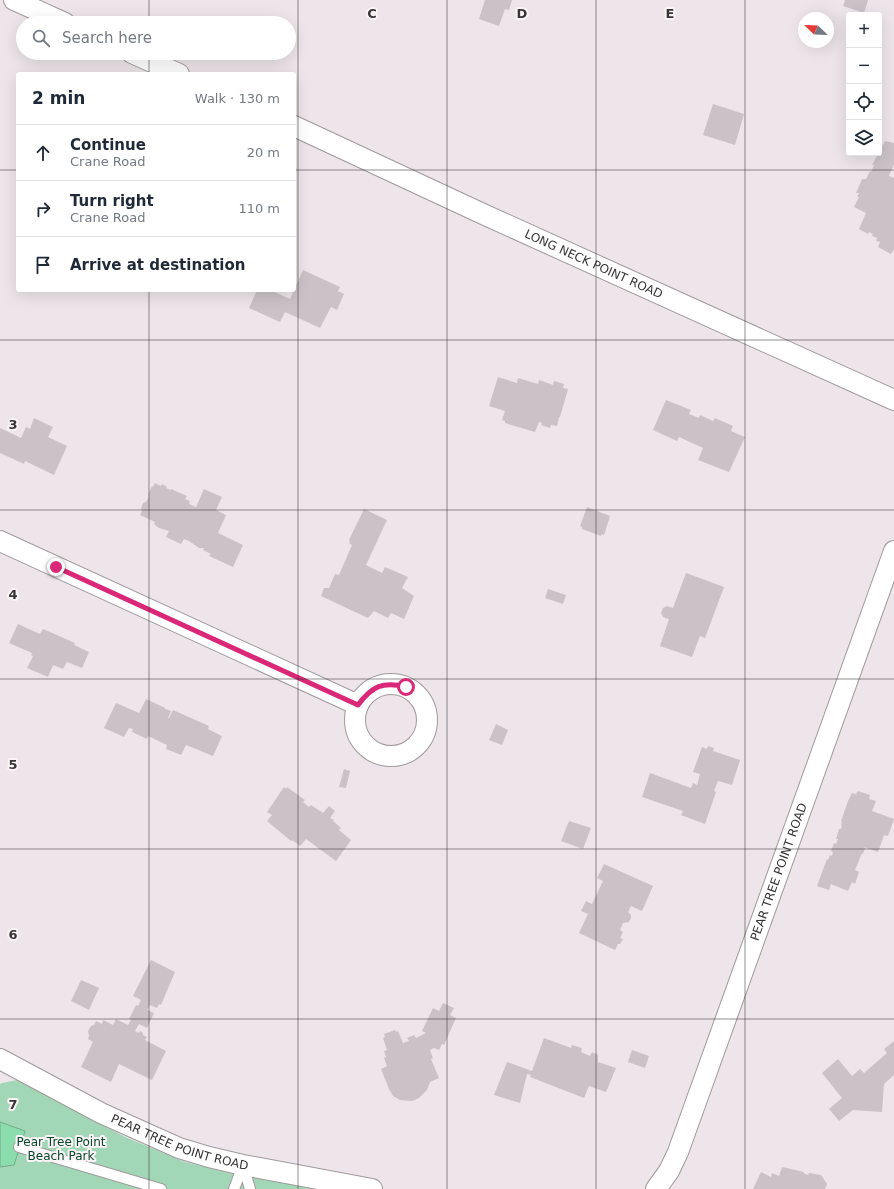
<!DOCTYPE html>
<meta charset="utf-8">
<style>
body{margin:0;font-family:"DejaVu Sans",sans-serif;background:#f6f6f7;color:#1f2937}
.controls{position:absolute;right:12px;top:12px;display:grid;overflow:hidden;border-radius:4px;box-shadow:0 4px 16px #0002}
.controls button{width:36px;height:36px;display:grid;place-items:center;padding:0;border:0;border-bottom:1px solid #e0e1e3;background:#fff;color:#1f2937;font:20px sans-serif}
.compass{position:absolute;left:798px;top:12px;width:36px;height:36px;border-radius:50%;background:#fff;box-shadow:0 4px 16px #0002;rotate:293deg}
.stop{position:absolute;width:12px;height:12px;margin:-9px;border:3px solid #db2777;border-radius:50%;background:#fff}
.stop.end{background:#db2777;border-color:#fff;box-shadow:0 1px 4px #0008}
.list{margin:0;padding:0;list-style:none}
h2{display:flex;justify-content:space-between;align-items:center;height:52px;margin:0;padding:0 16px;font-size:17px}
h2 small{font-size:13px;font-weight:400;color:#747a83}
.list li{display:grid;grid-template-columns:26px 1fr auto;gap:12px;align-items:center;box-sizing:border-box;height:56px;padding:0 16px;border-top:1px solid #e0e1e3}
.list b{display:block;font-size:15px;white-space:nowrap}
.list p{margin:0;font-size:13px;white-space:nowrap;color:#747a83}
.list em{font-size:13px;font-style:normal;color:#747a83}
.icon{flex:none;width:22px;height:22px;fill:none;stroke:currentColor;stroke-width:2;stroke-linecap:round;stroke-linejoin:round}
.map{position:relative;flex:none;width:894px;height:1189px;overflow:hidden}
.search{position:absolute;background:#fff;box-shadow:0 4px 16px #0002;left:16px;top:16px;width:280px;height:44px;display:flex;align-items:center;gap:10px;box-sizing:border-box;padding:0 14px;border-radius:22px;color:#747a83;font-size:15px}
.panel{position:absolute;background:#fff;box-shadow:0 4px 16px #0002;left:16px;top:72px;width:280px;height:220px;border-radius:4px}
.map>svg:first-child{display:block}
.green{fill:#a1d7b6}
.water{fill:#8cddae;stroke:#73ab8a}
.building{fill:#cac2c6}
.lines{fill:none;stroke-linecap:round;stroke-linejoin:round}
.service-casing{stroke:#a0999c;stroke-width:12}
.minor-casing{stroke:#a0999c;stroke-width:22}
.service{stroke:#fff;stroke-width:10}
.minor{stroke:#fff;stroke-width:20}
.route{stroke:#db2777;stroke-width:5}
.grid{fill:none;stroke:#383536;stroke-width:1;stroke-opacity:0.55}
.labels{text-anchor:middle;stroke-width:4;stroke-linejoin:round;paint-order:stroke}
.street-label{font-size:12px;fill:#383536;stroke:#fbf3f6}
.park-label{font-size:12px;fill:#05482a;stroke:#fbf3f6}
.grid-label{font-size:13px;text-anchor:middle;font-weight:bold;fill:#383536;stroke:#fbf3f6;stroke-width:4;stroke-linejoin:round;paint-order:stroke}
</style>
<div class="map">
<svg width="894" height="1189" viewBox="0 0 894 1189">
<rect width="100%" height="100%" fill="#ede5e9"/>
<path class="green" d="M17,1080L125,1137L185,1162L229,1173L316,1189H0V1167L14,1165L24,1132L0,1122V1084L2,1083Z"/>
<path class="water" d="M0,1122L25,1131L14,1165L0,1167Z"/>
<path class="building" d="M485,0H512L509,10L505,9L499,26L479,19Z
M845,0H868L864,13L843,6Z
M713,104L744,114L735,145L703,135Z
M885,141L894,143V164L889,176L894,178V249L891,254L878,247L880,242L876,241L877,238L872,236L873,234L869,232L868,234L859,229L866,213L854,207L859,197H857L859,193H856L862,179H866L870,171L871,172L874,165H872Z
M303,270L340,287L338,291L344,294L337,310L331,307L320,328L285,312L280,322L249,308L257,290H270L290,299Z
M498,377L517,383L518,378L538,384L539,380L553,385L554,381L564,384L563,388L568,389L560,417H559L557,426L551,425L550,428L541,425L542,423L539,422L535,432L505,423V421L502,420L505,411L489,406Z
M666,400L691,410L689,414L699,418L700,415L713,421L715,418L733,426L731,431L745,437L729,472L698,460L703,448L679,437L677,441L653,430Z
M34,418L53,427L48,437L67,446L54,475L25,461L24,464L0,453V428L21,438L26,427L30,429Z
M155,483L161,486L162,484L167,487L166,488L171,490V489L187,496L185,499L190,501L189,504L196,507L204,489L222,497L216,510L226,515L218,533L243,545L233,567L209,556L211,554L203,550L204,548H199L189,541L184,539L181,544L166,537L169,531L159,528L154,524L155,522L140,515L142,511L141,508L143,503L146,502L149,496L148,495L152,486L153,487Z
M587,507L610,516L604,535L602,534L601,536L582,529V527L580,526Z
M364,509L387,520L366,565L382,573L385,567L408,577L402,588L414,596L404,619L391,613L388,618L374,611L368,618L321,596L324,588H329L335,574L339,575L352,545L349,543L350,541L349,540Z
M686,573L724,587L705,638L700,636L692,657L660,646L669,619L663,617L661,613L663,608L667,606L673,608Z
M548,589L566,595L563,604L545,598Z
M18,624L40,634L43,629L75,643L74,645L89,652L82,668L67,662L63,669L53,665L48,677L27,668L33,656L31,655L32,653L9,643Z
M146,699L165,708V709L171,711L168,718H169L173,710L209,726L208,729L222,736L213,756L186,745L181,755L166,749L167,745L148,736L147,739L132,732L133,729L129,728L124,737L104,728L116,703L139,713Z
M496,724L508,730L502,745L489,740Z
M708,746L714,748L713,751L740,760L732,785L718,781L714,791L716,792L705,824L681,815L683,811L642,797L650,773L691,788L693,783L697,785L700,774L693,772L702,747L707,749Z
M344,769L350,771L346,788L339,787Z
M284,787L286,789L287,787L305,800L303,802L309,807L311,805L323,813L329,806L335,811L330,818L334,820L333,821L341,828L339,830L351,840L336,861L306,839L300,846L292,840L291,841L267,821L272,815L267,812Z
M858,791L870,795L869,799L876,801L872,811L894,819L888,836L884,835L878,852L864,847L865,848L863,854L862,853L855,870L859,872L855,884L852,882L848,891L831,884L829,890L817,886L827,859L828,860L830,855L832,856L833,852L831,851L834,843L836,844L838,839H836L839,829H841L842,826L841,825L842,822L841,821L848,801L852,793L856,794Z
M569,821L591,828L583,849L561,841Z
M604,864L653,886L642,911L631,906L628,912L631,915V918L629,922L623,923L620,930L623,932L620,938L623,939L620,944H618L615,950L579,933L588,914L581,911L586,901L592,904L603,881L597,878Z
M151,960L175,972L161,1005L159,1004L157,1008L150,1005L147,1010L154,1013L147,1028L139,1024L135,1031L139,1033L140,1031L143,1033V1035L147,1037L145,1040L166,1051L152,1080L119,1064L111,1082L81,1067L93,1042L88,1039L89,1036L88,1031L91,1026L94,1025L96,1021L102,1024L103,1020L113,1025L116,1019L128,1025L131,1020L129,1019L136,1005L138,1006L141,1000L133,996Z
M81,980L99,988L89,1010L71,1001Z
M443,1003L454,1008L450,1015L456,1018L444,1045L442,1044L439,1050L434,1048L430,1050L433,1058L431,1059L439,1078L430,1082L427,1090L419,1098L412,1101L400,1100L393,1096L389,1089L381,1069L387,1066L384,1058L386,1057L384,1051L387,1050L383,1038L385,1037L384,1034L395,1030L396,1032L398,1031L403,1043L409,1041L407,1038L414,1035L416,1038L426,1033L422,1031L433,1008L439,1011Z
M544,1038L571,1048L572,1045L582,1048L581,1052L590,1056L592,1052L598,1055V1062L616,1068L606,1092L589,1086L584,1098L530,1077L531,1075L527,1074L520,1103L494,1095L507,1062L532,1071Z
M894,1041V1075L884,1084L882,1112L853,1110L839,1121L829,1109L842,1098L822,1073L838,1059L852,1076L860,1069L864,1073L887,1053L884,1049Z
M632,1050L649,1056L645,1068L628,1062Z
M782,1167L804,1172L803,1173L808,1175L809,1173L821,1175L827,1184L825,1189H753L761,1172L771,1177L772,1173L779,1176Z"/>
<g class="lines">
<g class="service-casing">
<path id="service" d="M19,1147L161,1189
M243,1165L250,1189
M234,1189L243,1165"/>
</g>
<g class="minor-casing">
<g id="minor">
<path d="M14,0L65,23"/>
<path d="M132,53L179,74"/>
<path id="s1" d="M294,126L483,214L894,400"/>
<path d="M0,541L358,705"/>
<circle cx="391" cy="720" r="36"/>
<path id="s2" d="M0,1059L101,1113L179,1148L209,1157L243,1165L372,1189"/>
<path id="s3" d="M656,1189L669,1171L678,1152L894,551"/>
</g>
</g>
<use href="#service" class="service"/>
<use href="#minor" class="minor"/>
</g>
<g class="lines">
<path class="route" d="M56,567L358,705C372,686 383,681 406,687"/>
</g>
<path class="grid" d="M149,0V23M298,0V1189M447,0V1189M596,0V1189M745,0V1189M149,53V74M0,170H18M294,170H894M149,290V1189M0,340H894M0,510H894M0,679H894M0,849H894M0,1019H894"/>
<g class="labels">
<g class="street-label">
<text dy="4" stroke="none"><textPath href="#s1" startOffset="330">LONG NECK POINT ROAD</textPath></text>
<text dy="4" stroke="none"><textPath href="#s3" startOffset="341">PEAR TREE POINT ROAD</textPath></text>
<text dy="4" stroke="none"><textPath href="#s2" startOffset="199">PEAR TREE POINT ROAD</textPath></text>
</g>
<g class="park-label">
<text x="61" y="1146">Pear Tree Point<tspan x="61" dy="14">Beach Park</tspan></text>
</g>
</g>
<g class="grid-label">
<text x="372" y="18">C</text>
<text x="522" y="18">D</text>
<text x="670" y="18">E</text>
<text x="13" y="429">3</text>
<text x="13" y="599">4</text>
<text x="13" y="769">5</text>
<text x="13" y="939">6</text>
<text x="13" y="1109">7</text>
</g>
</svg>
<div class="controls">
<button>+</button>
<button>−</button>
<button><svg class="icon" aria-label="locate" viewBox="0 0 24 24"><circle cx="12" cy="12" r="6"/><path d="M12 2v4M12 18v4M2 12h4M18 12h4"/></svg></button>
<button><svg class="icon" aria-label="layers" viewBox="0 0 24 24"><path d="M12 4l9 5-9 5-9-5zM3 14l9 5 9-5"/></svg></button>
</div>
<svg class="compass" viewBox="-18 -18 36 36"><path d="M0-13l5 13h-10z" fill="#e53935"/><path d="M0 13l5-13h-10z" fill="#747a83"/></svg>
<div class="stop" style="left:406px;top:687px"></div>
<div class="stop end" style="left:56px;top:567px"></div>
<div class="search"><svg class="icon" aria-label="search" viewBox="0 0 24 24"><circle cx="10" cy="10" r="6"/><path d="M15 15l6 6"/></svg>Search here</div>
<section class="panel">
<h2>2 min<small>Walk · 130 m</small></h2>
<ul class="list">
<li><svg class="icon" aria-label="ahead" viewBox="0 0 24 24"><path d="M12 20V5M6 11l6-6 6 6"/></svg><div><b>Continue</b><p>Crane Road</p></div><em>20 m</em></li>
<li><svg class="icon" aria-label="right" viewBox="0 0 24 24"><path d="M7 20v-9h11M14 6l5 5-5 5"/></svg><div><b>Turn right</b><p>Crane Road</p></div><em>110 m</em></li>
<li><svg class="icon" aria-label="arrive" viewBox="0 0 24 24"><path d="M6 21V4h12l-3 4 3 4H6"/></svg><div><b>Arrive at destination</b></div></li>
</ul>
</section>
</div>
